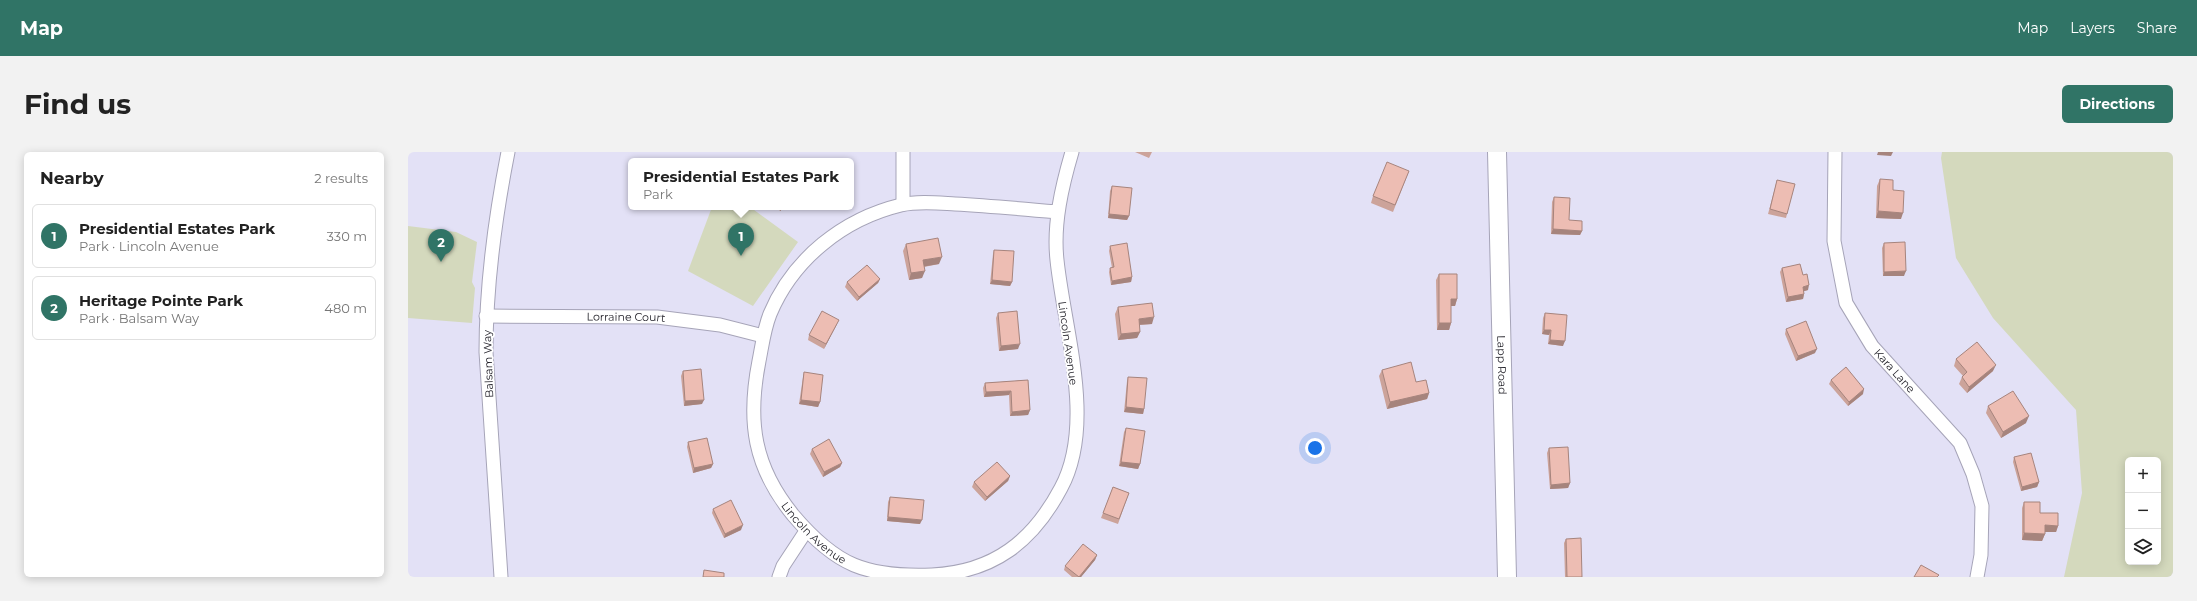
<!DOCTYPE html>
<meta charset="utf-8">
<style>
body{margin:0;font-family:Montserrat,sans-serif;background:#f2f2f2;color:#222}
.controls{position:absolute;right:12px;bottom:12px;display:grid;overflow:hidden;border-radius:6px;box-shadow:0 2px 10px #0003}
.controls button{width:36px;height:36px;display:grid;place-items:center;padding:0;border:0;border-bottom:1px solid #e0e0e0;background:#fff;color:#222;font:20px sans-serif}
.you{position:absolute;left:907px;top:296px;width:14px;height:14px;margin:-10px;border:3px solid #fff;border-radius:50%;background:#1a73e8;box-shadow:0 0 0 6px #1a73e833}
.badge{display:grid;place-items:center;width:26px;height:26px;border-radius:50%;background:#307466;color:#fff;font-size:13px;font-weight:700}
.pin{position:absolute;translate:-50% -33px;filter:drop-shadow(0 1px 2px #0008)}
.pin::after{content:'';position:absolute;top:21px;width:14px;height:12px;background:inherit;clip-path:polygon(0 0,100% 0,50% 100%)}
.popup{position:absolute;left:220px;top:6px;width:226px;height:52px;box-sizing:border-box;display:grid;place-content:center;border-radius:6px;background:#fff;filter:drop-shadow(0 1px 3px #0005);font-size:13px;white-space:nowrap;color:#767676}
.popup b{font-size:15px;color:#222}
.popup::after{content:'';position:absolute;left:50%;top:100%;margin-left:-8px;border:8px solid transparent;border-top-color:#fff}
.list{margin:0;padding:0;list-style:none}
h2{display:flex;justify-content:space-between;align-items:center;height:52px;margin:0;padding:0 16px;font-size:17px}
h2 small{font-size:13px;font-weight:400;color:#767676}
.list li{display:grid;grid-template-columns:26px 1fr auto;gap:12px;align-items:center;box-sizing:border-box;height:64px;margin:0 8px 8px;padding:0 8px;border:1px solid #e0e0e0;border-radius:6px}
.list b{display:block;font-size:15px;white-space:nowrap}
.list p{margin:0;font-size:13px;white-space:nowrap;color:#767676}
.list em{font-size:13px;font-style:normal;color:#767676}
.icon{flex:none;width:22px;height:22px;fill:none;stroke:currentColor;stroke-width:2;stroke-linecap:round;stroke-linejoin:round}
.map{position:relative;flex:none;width:1765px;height:425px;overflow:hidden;border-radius:6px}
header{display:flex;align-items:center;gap:24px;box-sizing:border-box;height:56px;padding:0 20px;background:#307466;color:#fff}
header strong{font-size:19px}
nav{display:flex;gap:22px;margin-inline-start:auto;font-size:14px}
.intro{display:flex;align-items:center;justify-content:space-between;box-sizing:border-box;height:96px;padding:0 24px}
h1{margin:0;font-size:28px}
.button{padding:10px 18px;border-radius:6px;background:#307466;color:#fff;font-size:14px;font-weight:700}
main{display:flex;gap:24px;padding:0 24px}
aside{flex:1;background:#fff;border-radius:6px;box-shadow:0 2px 10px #0003}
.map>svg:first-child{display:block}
.green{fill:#d4d9bd;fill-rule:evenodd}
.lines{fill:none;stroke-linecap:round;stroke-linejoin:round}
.street-casing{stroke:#a6a4b8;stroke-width:15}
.secondary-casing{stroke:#a6a4b8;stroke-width:20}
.street{stroke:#fff;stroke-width:13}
.secondary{stroke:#fff;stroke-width:18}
.wall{fill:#cca39a}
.shaded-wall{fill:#a6847d}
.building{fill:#edbdb3;stroke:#a6847d}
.labels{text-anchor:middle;stroke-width:3.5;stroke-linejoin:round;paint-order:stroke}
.street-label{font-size:11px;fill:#1c1b23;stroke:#fff}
</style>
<header>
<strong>Map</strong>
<nav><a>Map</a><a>Layers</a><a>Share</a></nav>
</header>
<div class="intro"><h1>Find us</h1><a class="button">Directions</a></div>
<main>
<aside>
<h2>Nearby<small>2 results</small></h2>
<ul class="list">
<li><span class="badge">1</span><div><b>Presidential Estates Park</b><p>Park · Lincoln Avenue</p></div><em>330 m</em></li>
<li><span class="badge">2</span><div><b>Heritage Pointe Park</b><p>Park · Balsam Way</p></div><em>480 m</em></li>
</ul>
</aside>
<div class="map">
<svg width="1765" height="425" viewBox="0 0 1765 425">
<rect width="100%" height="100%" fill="#e3e1f6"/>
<path class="green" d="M1534,0H1765V425H1656L1674,341L1668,258L1585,166L1548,106L1533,6ZM1720,308H1750V410H1720Z
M304,55H342L390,90L345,154L280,119Z
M0,74L48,80L69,90L64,130L67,136L64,171L0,166Z"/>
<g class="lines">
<g class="street-casing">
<g id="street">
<path id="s1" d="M1427,0L1426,89L1438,151L1464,194L1552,291L1565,322L1574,354L1573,403L1569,425"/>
<path d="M495,52V0"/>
<path id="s2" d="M650,60C616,57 582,54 547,52C529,51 510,49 493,53C435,67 385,107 362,162C356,177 354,194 351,209C339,270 346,315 385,363C402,383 422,403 446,413C470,423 499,424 524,423C586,420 625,389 653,336C688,271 656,177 649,108C645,72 654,34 664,0"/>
<path id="s3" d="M78,164L249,165L312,173L355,184"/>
<path d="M93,425L78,200C78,133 87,66 100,0"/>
<path d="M371,425L375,414L398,379"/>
</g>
</g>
<g class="secondary-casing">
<g id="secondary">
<path id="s4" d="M1089,0L1099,425"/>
</g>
</g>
<use href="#street" class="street"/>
<use href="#secondary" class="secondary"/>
</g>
<path class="wall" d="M727,0H744L741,6Z
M1001,19L985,60L963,51L965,44Z
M1472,27L1485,38L1493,67L1468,66L1469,34Z
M1369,28L1379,62L1378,66L1360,62Z
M704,34L721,64L719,68L700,66L702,39Z
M1146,45L1161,68L1174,79L1172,83L1143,82L1144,50Z
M369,55H377L372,59Z
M1476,91L1496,124H1475L1474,96Z
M498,92L531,112L516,115L514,126L501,128L495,99Z
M702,94L724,125L723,130L703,133L701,120L702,116H704L701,99Z
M586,98L604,130L602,134L582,132L585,102Z
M1374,116L1395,123L1400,138L1396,139V142L1395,147L1378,150L1372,120Z
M1031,122L1049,147L1047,154H1043V171L1041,178H1029L1028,128Z
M472,127L470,131L449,149L437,135L439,130Z
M710,155L744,172L731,173L732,180L729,186L710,188L707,162Z
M590,161L610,197L591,199L588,166Z
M1137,161L1155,194L1140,192L1141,183L1134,182L1135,166Z
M429,172L416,197L400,188L401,183Z
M1378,177L1407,201L1388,209L1377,182Z
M1548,207L1585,219L1559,241L1551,232L1554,225L1555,224L1546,214Z
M974,218L1008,230L1021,241L1019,247L979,257L971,224Z
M275,219L294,252L276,254L273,224Z
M396,220L412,250L410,255L391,252L395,225Z
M720,225L736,257L735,262L716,260L719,229Z
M620,228L622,258L620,263L602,264L601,243L576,245L575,236L577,231Z
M1423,228L1455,242L1440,254L1421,232Z
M1580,254L1618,271L1593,286L1578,261Z
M718,276L732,312L730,317L711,314L716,280Z
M280,290L305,312L303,316L285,321L279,295Z
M1141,296L1162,331L1160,336L1142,337L1139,301Z
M404,297L434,311L432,315L415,325L402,302Z
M1606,305L1631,330L1629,335L1613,339L1605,310Z
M602,324L600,329L577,349L564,335L566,330Z
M705,335L721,341L710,372L693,366Z
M482,345L512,372L479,369L480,350Z
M1616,350L1650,374L1648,380H1637V382L1634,389L1614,388V356Z
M305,357L333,378L316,386L304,361Z
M1158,387L1174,425H1157L1156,391Z
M689,403L687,408L673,425H664L656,418L657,414Z"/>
<path class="shaded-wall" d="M1470,0H1485L1483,4L1469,3Z
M373,55H377L372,59Z
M1470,59L1495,61L1493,67L1468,66Z
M701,62L721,64L719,68L700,66Z
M1145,77L1174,79L1172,83L1143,82Z
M534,105L531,112L513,115L515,108Z
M517,119L514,126L501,128L503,121Z
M1498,119L1496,124H1475L1476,120Z
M724,125L723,130L703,133L704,129Z
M472,127L470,131L449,149L451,145Z
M584,128L604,130L602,134L582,132Z
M1401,133L1400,138L1393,140L1395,135Z
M1396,142L1395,147L1378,150L1380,145Z
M1043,147H1049L1047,154H1041Z
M746,165L744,172L728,173L731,167Z
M431,168L429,172L416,197L418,192Z
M1031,171H1043L1041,178H1029Z
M1136,178H1143L1141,183L1134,182Z
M732,180L729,186L710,188L713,182Z
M1142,188L1157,189L1155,194L1140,192Z
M612,192L610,197L591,199L593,194Z
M1409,197L1407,201L1388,209L1390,204Z
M1588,213L1585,219L1559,241L1561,235Z
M1456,237L1455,242L1440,254L1441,250Z
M603,239L601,243L576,245L578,240Z
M1021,241L1019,247L979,257L982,250Z
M296,248L294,252L276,254L277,249Z
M393,248L412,250L410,255L391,252Z
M718,255L736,257L735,262L716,260Z
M622,258L620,263L602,264L604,260Z
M1621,264L1618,271L1593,286L1595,280Z
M713,310L732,312L730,317L711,314Z
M434,311L432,315L415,325L416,320Z
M305,312L303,316L285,321L286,316Z
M602,324L600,329L577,349L579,345Z
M1631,330L1629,335L1613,339L1614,335Z
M1162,331L1160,336L1142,337L1143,333Z
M480,365L514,368L512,372L479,369Z
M335,373L333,378L316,386L317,382Z
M1637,373L1650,374L1648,380H1634Z
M1616,381L1637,382L1634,389L1614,388Z
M689,403L687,408L673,425H671Z"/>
<path class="building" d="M979,10L1001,19L987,53L965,44Z
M1472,27L1485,28V38L1496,39L1495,61L1470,59Z
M1369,28L1387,32L1379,62L1362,57Z
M704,34L724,36L721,64L701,62Z
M1146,45L1162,46L1161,68L1174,69V79L1145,77Z
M530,86L534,105L515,108L517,119L503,121L498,92Z
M1497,90L1498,119L1476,120V91Z
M719,91L724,125L704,129L702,116L706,115L702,94Z
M586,98L606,99L604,130L584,128Z
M1392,112L1395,123L1399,122L1401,133L1395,135L1396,142L1380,145L1374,116Z
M459,113L472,127L451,145L439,130Z
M1031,122H1049V147H1043V171H1031Z
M744,151L746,165L731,167L732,180L713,182L710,155Z
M414,159L431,168L418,192L401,183Z
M609,159L612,192L593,194L590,161Z
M1137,161L1159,163L1157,189L1142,188L1143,178H1136Z
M1398,169L1409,197L1390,204L1378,177Z
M1569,190L1588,213L1561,235L1554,225L1559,220L1548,207Z
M1003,210L1008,230L1018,228L1021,241L982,250L974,218Z
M1438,215L1456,237L1441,250L1423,228Z
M293,217L296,248L277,249L275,219Z
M396,220L415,223L412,250L393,248Z
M720,225L739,226L736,257L718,255Z
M620,228L622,258L604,260L603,239L578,240L577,231Z
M1605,239L1621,264L1595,280L1580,254Z
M718,276L737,279L732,312L713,310Z
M299,286L305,312L286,316L280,290Z
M421,287L434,311L416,320L404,297Z
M1160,295L1162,331L1143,333L1141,296Z
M1623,301L1631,330L1614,335L1606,305Z
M589,310L602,324L579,345L566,330Z
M705,335L721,341L711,367L695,361Z
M482,345L516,348L514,368L480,365Z
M323,348L335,373L317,382L305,357Z
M1616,350H1632V361H1650V374L1637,373V382L1616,381Z
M1173,386L1174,425H1159L1158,387Z
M675,392L689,403L671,425L657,414Z
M1513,413L1531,423L1529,425H1506Z
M296,418L316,421V425H295Z"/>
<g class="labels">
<g class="street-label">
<text dy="4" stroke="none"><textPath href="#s3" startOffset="140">Lorraine Court</textPath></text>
<text transform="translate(660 191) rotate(82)" y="4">Lincoln Avenue</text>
<text transform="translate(80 212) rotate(-92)" y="4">Balsam Way</text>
<text dy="4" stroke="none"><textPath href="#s4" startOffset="213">Lapp Road</textPath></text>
<text dy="4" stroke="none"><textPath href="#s1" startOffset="236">Kara Lane</textPath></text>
<text dy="4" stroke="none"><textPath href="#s2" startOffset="574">Lincoln Avenue</textPath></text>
</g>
</g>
</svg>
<div class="controls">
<button>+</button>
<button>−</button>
<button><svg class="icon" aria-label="layers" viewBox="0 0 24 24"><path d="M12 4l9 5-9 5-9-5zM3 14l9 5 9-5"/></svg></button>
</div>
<div class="you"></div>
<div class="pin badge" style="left:333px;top:104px">1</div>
<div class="popup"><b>Presidential Estates Park</b>Park</div>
<div class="pin badge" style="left:33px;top:110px">2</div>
</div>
</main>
